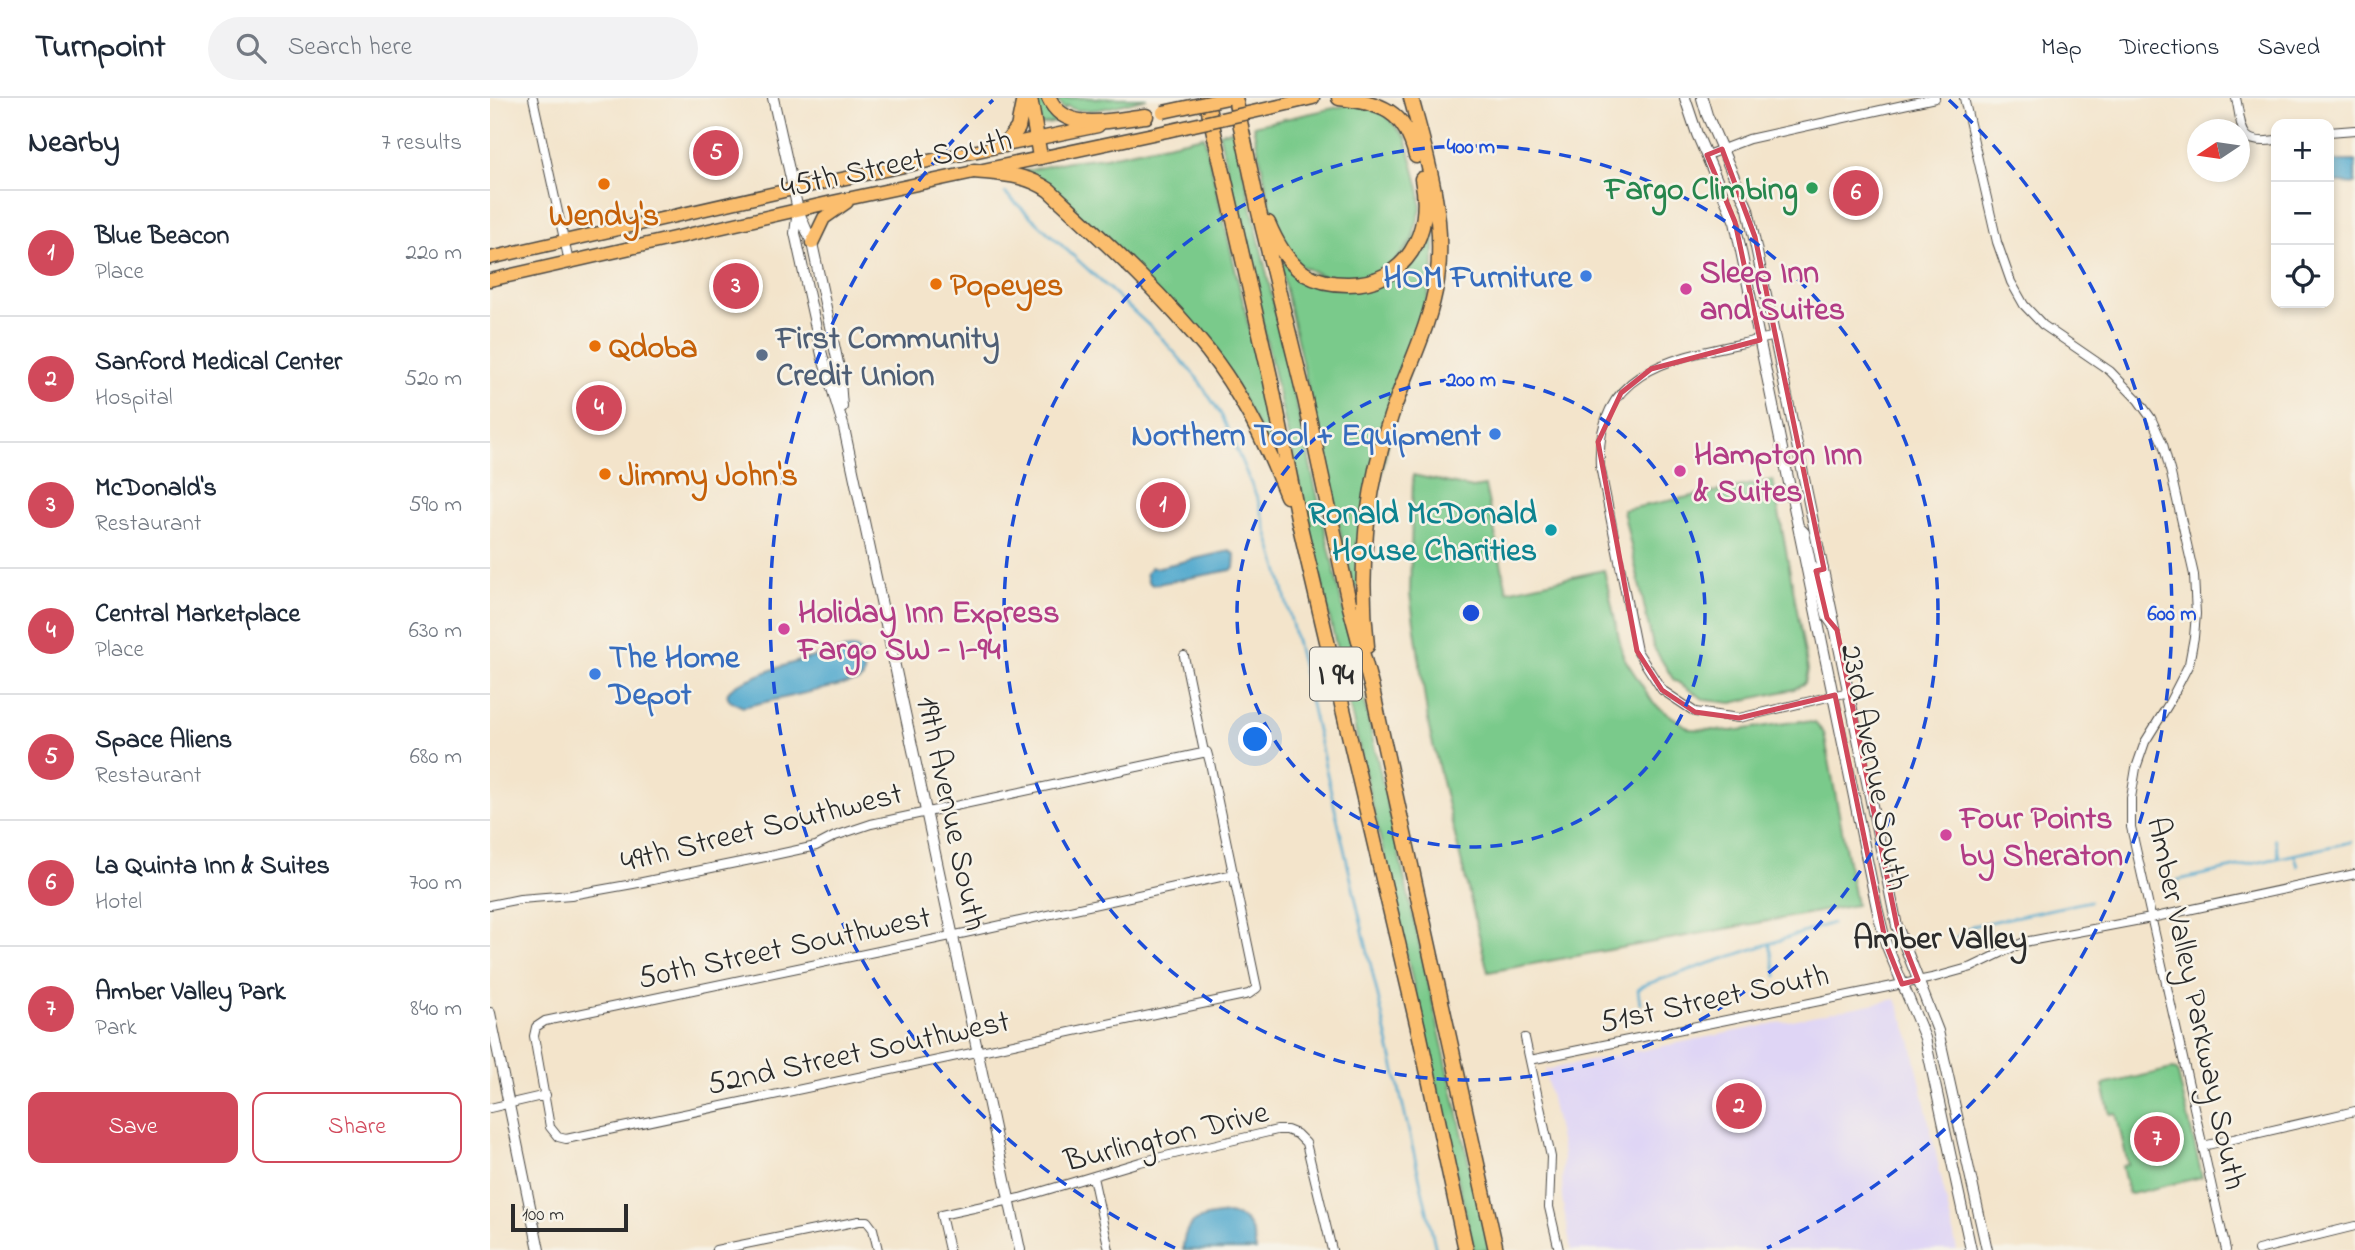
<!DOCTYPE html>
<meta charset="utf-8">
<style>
body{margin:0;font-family:"Indie Flower",sans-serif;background:#f2f2f3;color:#1f2937}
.controls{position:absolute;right:21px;top:21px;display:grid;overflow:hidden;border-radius:14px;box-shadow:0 4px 10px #0003}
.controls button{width:63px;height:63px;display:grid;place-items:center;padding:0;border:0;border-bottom:2px solid #e0e1e3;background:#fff;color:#1f2937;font:35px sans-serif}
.compass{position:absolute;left:1697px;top:21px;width:63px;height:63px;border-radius:50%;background:#fff;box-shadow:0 4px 10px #0003;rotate:257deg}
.scale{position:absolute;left:21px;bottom:18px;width:117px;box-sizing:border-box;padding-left:7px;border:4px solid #2b2b2b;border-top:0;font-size:19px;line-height:24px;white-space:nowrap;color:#2b2b2b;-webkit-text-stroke:5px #f7f3e8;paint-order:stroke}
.you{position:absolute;left:766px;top:642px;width:24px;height:24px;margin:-18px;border:5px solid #fff;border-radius:50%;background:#1a73e8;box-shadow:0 0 0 10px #1a73e833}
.badge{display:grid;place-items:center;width:46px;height:46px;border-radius:50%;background:#d1495b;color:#fff;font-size:23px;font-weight:700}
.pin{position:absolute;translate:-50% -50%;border:4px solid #fff;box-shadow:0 2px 7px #0006}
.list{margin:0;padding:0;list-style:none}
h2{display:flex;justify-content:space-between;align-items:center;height:91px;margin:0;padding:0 28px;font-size:30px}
h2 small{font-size:23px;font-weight:400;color:#747a83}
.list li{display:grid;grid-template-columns:46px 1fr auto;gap:21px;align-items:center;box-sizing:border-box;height:126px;padding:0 28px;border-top:2px solid #e0e1e3}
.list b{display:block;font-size:26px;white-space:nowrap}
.list p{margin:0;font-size:23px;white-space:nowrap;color:#747a83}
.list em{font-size:23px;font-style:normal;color:#747a83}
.actions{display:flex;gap:14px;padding:21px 28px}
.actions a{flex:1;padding:16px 0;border:2px solid #d1495b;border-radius:14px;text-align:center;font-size:24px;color:#d1495b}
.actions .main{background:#d1495b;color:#fff}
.icon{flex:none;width:38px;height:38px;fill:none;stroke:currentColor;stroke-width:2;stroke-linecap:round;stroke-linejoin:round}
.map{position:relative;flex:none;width:1865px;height:1152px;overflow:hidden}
header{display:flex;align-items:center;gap:42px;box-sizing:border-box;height:98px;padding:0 35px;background:#fff;border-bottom:2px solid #e0e1e3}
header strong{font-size:33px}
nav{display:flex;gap:38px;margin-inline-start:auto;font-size:24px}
.search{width:490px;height:63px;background:#f2f2f3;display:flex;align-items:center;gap:18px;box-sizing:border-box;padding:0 24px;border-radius:38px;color:#747a83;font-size:26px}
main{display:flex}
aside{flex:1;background:#fff}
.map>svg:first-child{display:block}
.built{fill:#dfd5f5}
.green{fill:#7aca8b;stroke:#527a5b;stroke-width:2}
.water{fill:#51a9ce;stroke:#3e6a7c;stroke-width:2}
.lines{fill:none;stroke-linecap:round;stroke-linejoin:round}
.stream{stroke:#51a9ce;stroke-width:2.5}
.minor-casing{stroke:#494743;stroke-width:10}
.tertiary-casing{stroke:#494743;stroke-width:12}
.primary-casing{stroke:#494743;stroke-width:15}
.motorway-casing{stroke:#494743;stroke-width:17}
.minor{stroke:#fff;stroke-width:8}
.tertiary{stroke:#fff;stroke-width:10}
.primary{stroke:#fbbe6e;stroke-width:12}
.motorway{stroke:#fbbe6e;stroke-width:14}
.primary-bridge-casing{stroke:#494743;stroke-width:15;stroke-linecap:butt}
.primary-bridge{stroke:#fbbe6e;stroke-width:12}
.marked{fill:none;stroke:#d1495b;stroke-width:5;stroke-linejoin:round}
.ring{fill:none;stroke:#1d4ed8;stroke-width:3.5;stroke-dasharray:12 9}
.food-dot{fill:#e8710a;stroke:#f7f3e8;stroke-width:2.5}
.leisure-dot{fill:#2e9e5b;stroke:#f7f3e8;stroke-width:2.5}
.shop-dot{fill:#3f7fe0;stroke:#f7f3e8;stroke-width:2.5}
.hotel-dot{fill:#d1479c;stroke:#f7f3e8;stroke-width:2.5}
.service-dot{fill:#5c6f8a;stroke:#f7f3e8;stroke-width:2.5}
.culture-dot{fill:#0f9aa8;stroke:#f7f3e8;stroke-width:2.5}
.labels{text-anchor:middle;stroke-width:5;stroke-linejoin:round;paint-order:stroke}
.shield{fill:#f7f3e8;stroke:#686764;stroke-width:2}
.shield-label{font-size:30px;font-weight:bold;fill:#2b2b2b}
.street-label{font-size:32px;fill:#2b2b2b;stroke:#f7f3e8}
.leisure-label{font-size:32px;font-weight:bold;fill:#27864d;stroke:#f7f3e8;text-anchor:end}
.food-label{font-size:32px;font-weight:bold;fill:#c56008;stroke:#f7f3e8;text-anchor:start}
.hotel-label{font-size:32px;font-weight:bold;fill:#b23c85;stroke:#f7f3e8;text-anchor:start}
.shop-label{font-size:32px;font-weight:bold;fill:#366cbe;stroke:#f7f3e8;text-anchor:end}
.service-label{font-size:32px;font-weight:bold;fill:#4e5e75;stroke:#f7f3e8;text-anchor:start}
.culture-label{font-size:32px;font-weight:bold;fill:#0d838f;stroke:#f7f3e8;text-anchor:end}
.neighbourhood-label{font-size:33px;font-weight:bold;fill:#2b2b2b;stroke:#f7f3e8}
.centre{fill:#1d4ed8;stroke:#f7f3e8;stroke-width:3.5}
.ring-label{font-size:21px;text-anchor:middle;font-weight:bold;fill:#1d4ed8;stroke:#f7f3e8;stroke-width:5;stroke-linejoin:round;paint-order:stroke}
</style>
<header>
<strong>Turnpoint</strong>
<div class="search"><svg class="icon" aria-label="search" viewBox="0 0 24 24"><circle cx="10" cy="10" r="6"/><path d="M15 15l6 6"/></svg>Search here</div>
<nav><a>Map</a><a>Directions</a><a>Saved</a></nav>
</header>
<main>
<aside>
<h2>Nearby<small>7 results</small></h2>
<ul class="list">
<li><span class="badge">1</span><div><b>Blue Beacon</b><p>Place</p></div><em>220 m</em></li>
<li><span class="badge">2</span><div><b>Sanford Medical Center</b><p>Hospital</p></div><em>520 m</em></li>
<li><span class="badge">3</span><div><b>McDonald's</b><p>Restaurant</p></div><em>590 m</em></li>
<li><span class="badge">4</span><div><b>Central Marketplace</b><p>Place</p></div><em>630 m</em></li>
<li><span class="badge">5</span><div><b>Space Aliens</b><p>Restaurant</p></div><em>680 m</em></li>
<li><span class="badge">6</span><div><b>La Quinta Inn &amp; Suites</b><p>Hotel</p></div><em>700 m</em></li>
<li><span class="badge">7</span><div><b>Amber Valley Park</b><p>Park</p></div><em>840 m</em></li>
</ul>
<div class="actions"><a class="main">Save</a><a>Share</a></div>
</aside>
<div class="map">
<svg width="1865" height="1152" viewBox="0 0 1865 1152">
<rect width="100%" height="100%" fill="#f7f3e8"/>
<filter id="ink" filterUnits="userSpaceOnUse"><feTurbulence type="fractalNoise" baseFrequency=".0143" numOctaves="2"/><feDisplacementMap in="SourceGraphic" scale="14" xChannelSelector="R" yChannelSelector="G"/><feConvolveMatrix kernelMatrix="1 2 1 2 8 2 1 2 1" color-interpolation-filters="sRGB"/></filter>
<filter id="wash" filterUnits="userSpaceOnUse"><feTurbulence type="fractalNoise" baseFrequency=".00686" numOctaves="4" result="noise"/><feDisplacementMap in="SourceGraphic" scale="28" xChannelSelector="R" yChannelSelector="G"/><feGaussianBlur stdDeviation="1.57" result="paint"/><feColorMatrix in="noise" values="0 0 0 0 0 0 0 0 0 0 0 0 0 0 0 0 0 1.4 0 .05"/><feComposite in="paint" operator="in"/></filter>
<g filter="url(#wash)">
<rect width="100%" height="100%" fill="#f3e4cb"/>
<path class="built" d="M1406,901L1421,942L1467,1152H1081L1072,1100L1073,1057L1055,972Z"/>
<path class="green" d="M547,0H555L569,20L567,24L551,27L547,9Z
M566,0H657C638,4 594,20 577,8L574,12Z
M862,6L889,10L916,40L930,94L931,111L921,145L902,166L880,179L841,181L810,168L787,138L763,28Z
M744,32L999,1152H984L729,35Z
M714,38L789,357L784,359L736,270L532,74L578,63L616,59Z
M939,121L944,122V168L933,221L913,271L869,488L863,491L790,166L794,164L803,174L887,186Z
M923,377L983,390L995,388L1017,493L1114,472L1133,558L1164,606L1200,631L1242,633L1310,623L1325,625L1334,635L1366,807L998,874L939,630L920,496Z
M1283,382L1318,572L1315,585L1304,591L1242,605L1215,602L1183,581L1163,548L1133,412Z
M1682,971L1687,972L1712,1079L1641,1096L1638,1095L1632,1068L1638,1066L1626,1015L1620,1016L1613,987Z"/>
<path class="water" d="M1839,63H1865V86L1839,84Z
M739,453L745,456L744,470L741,472L662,487L658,483L656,475L661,469L665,470Z
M362,550L367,551C373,559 376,571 373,580L369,583L253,609L240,603C238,599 236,597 239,593C242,587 252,584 257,582C292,566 326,558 362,550Z
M738,1116C761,1119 762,1131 766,1152H693C693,1121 711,1119 738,1116Z"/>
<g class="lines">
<path class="stream" d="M515,95L667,235L707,280L732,318L768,402L789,474L812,567L946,1152
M1785,741L1789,758
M1805,758L1808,768
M1688,782L1861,744
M1462,845L1472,834L1482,828L1600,803
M1280,847L1287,878
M1150,906L1148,892L1154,887L1342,825"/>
</g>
</g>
<g filter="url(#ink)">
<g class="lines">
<g class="minor-casing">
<path id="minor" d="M43,0L79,164
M1474,0L1507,144L1521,184L1534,207L1553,227L1620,273L1648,302L1661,320L1673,346L1681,376L1704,477L1706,516L1704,539L1699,566L1678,607L1655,644L1646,670L1641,700V729L1736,1152
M1746,0C1753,31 1748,48 1786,42
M1839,34L1865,32
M1217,57L1259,41L1445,0
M1285,238C1206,258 1104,259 1110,368L1147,553L1172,592L1205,614L1249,620L1359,594
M1309,428L1315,434L1322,468L1326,472L1334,471
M1320,478L1327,481L1337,520L1344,530
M694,558L714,654
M0,807L30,801L81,797L143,786L275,759L326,748L345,738L381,726L717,654L720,665C736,740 752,815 767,890L759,896L76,1041L68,1039L60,1029L44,938L46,929L55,923L475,835L744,776
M1035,940L1061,1059L1059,1109L1069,1152
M1040,962L1442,880L1482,869L1534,844L1661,820L1865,776
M0,1010L56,997
M1713,1048L1865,1013
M603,1079L619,1152
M226,1152L369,1123H377L383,1131L388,1152
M459,1152L451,1117L530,1100L650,1064L787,1032H797L807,1036L816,1045L842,1152
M1768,1152L1865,1128"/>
</g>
<g class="tertiary-casing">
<path id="tertiary" d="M283,0L308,112L322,145L349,270L352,309
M1195,0L1207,36L1245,124L1387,810L1396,846L1435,940L1481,1152
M1212,0L1217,17L1258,111L1407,828L1448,933L1497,1152
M308,112L305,135L332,257L354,330L530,1152
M0,915L49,1152"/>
</g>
<g class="primary-casing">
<path id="primary" d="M789,8L823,0
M322,145L334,120L357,104
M0,160L303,91L608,28
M0,182L338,105L677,33"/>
</g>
<g class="motorway-casing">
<path id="motorway" d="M540,0L550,59
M559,0C575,37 625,21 656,18
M716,0L780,279L808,420L929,934L976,1152
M745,0L769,114L815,301L860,509L882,591L1006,1152
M849,0C891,5 915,12 926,58
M515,47L528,30L534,0
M484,73C512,76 536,76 559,92C614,143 671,194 718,253C752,296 777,347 797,398
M778,125C786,144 797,165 815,176C827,183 843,186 857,186C916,187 944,134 932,81
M877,548C868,471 876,391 901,318C916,273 940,229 947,182C956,120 937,59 921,0"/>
</g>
<use href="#minor" class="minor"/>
<use href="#tertiary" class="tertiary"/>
<use href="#primary" class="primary"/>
<use href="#motorway" class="motorway"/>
<g class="primary-bridge-casing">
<path id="primary-bridge" d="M673,14L738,0
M677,33L789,8"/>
</g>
<use href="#primary-bridge" class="primary-bridge"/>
</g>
</g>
<path class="marked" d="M1232,51L1265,139L1334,471L1326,473L1337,520L1347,532L1407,828L1428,882L1412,886L1396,846L1345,597L1249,620L1205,614L1172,592L1147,553L1108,344L1131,295L1161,271L1270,242L1245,124L1217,57Z"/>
<g class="ring">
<circle cx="981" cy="515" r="234"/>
<circle cx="981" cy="515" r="467"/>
<path d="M685 1150A701 701 0 0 1 503 2M1459 2A701 701 0 0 1 1277 1150"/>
</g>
<g class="food-dot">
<circle cx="114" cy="86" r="7"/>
<circle cx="446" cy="186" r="7"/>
<circle cx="105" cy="248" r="7"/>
<circle cx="115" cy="376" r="7"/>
</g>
<circle class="leisure-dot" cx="1322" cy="90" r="7"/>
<g class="shop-dot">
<circle cx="1096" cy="178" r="7"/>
<circle cx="1005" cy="336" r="7"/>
<circle cx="105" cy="576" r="7"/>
</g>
<g class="hotel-dot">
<circle cx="1196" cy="191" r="7"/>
<circle cx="1190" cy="373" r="7"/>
<circle cx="294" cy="531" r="7"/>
<circle cx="1456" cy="737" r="7"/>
</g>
<circle class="service-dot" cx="272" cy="257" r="7"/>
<circle class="culture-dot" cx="1061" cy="432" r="7"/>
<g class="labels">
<rect class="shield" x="820" y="549.5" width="52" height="53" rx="5"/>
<g class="shield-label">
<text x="846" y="586">I 94</text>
</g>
<g class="street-label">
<text transform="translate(406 64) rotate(-12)" y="11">45th Street South</text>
<text transform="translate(1386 669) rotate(79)" y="11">23rd Avenue South</text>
<text transform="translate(463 715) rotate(78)" y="11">19th Avenue South</text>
<text transform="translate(271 728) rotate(-14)" y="11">49th Street Southwest</text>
<text transform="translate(294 848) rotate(-12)" y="11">50th Street Southwest</text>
<text transform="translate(1224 899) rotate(-12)" y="11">51st Street South</text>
<text transform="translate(1708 905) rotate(78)" y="11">Amber Valley Parkway South</text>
<text transform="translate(368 953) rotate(-12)" y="11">52nd Street Southwest</text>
<text transform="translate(676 1037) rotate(-14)" y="11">Burlington Drive</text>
</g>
<g class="leisure-label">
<text x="1308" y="101">Fargo Climbing</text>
</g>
<g class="food-label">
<text x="114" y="127" text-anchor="middle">Wendy's</text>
<text x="460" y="197">Popeyes</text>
<text x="119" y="259">Qdoba</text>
<text x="129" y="387">Jimmy John's</text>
</g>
<g class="hotel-label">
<text x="1210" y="184">Sleep Inn<tspan x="1210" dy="37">and Suites</tspan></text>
<text x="1204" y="366">Hampton Inn<tspan x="1204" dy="37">&amp; Suites</tspan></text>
<text x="308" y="524">Holiday Inn Express<tspan x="308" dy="37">Fargo SW - I-94</tspan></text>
<text x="1470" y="730">Four Points<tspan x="1470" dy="37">by Sheraton</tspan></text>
</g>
<g class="shop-label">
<text x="1082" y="189">HOM Furniture</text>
<text x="991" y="347">Northern Tool + Equipment</text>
<text x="119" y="569" text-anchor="start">The Home<tspan x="119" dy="37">Depot</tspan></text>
</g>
<g class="service-label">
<text x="286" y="250">First Community<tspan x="286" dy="37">Credit Union</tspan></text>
</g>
<g class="culture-label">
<text x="1047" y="425">Ronald McDonald<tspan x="1047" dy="37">House Charities</tspan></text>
</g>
<g class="neighbourhood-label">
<text x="1450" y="850">Amber Valley</text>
</g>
</g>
<circle cx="981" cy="515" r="10" class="centre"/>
<g class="ring-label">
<text x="981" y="55">400 m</text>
<text x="981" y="288">200 m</text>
<text x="1682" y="522">600 m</text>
</g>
</svg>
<div class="controls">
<button>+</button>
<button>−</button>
<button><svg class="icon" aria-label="locate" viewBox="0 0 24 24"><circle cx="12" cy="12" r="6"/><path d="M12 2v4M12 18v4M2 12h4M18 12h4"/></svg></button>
</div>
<svg class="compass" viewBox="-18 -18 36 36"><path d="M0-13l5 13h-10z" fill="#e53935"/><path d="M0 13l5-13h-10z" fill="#747a83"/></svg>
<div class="scale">100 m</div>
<div class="you"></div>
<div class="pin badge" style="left:673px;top:407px">1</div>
<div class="pin badge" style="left:1249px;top:1008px">2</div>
<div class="pin badge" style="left:246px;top:188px">3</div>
<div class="pin badge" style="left:109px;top:310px">4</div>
<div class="pin badge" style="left:226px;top:55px">5</div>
<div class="pin badge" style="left:1366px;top:95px">6</div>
<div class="pin badge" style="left:1667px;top:1041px">7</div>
</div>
</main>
